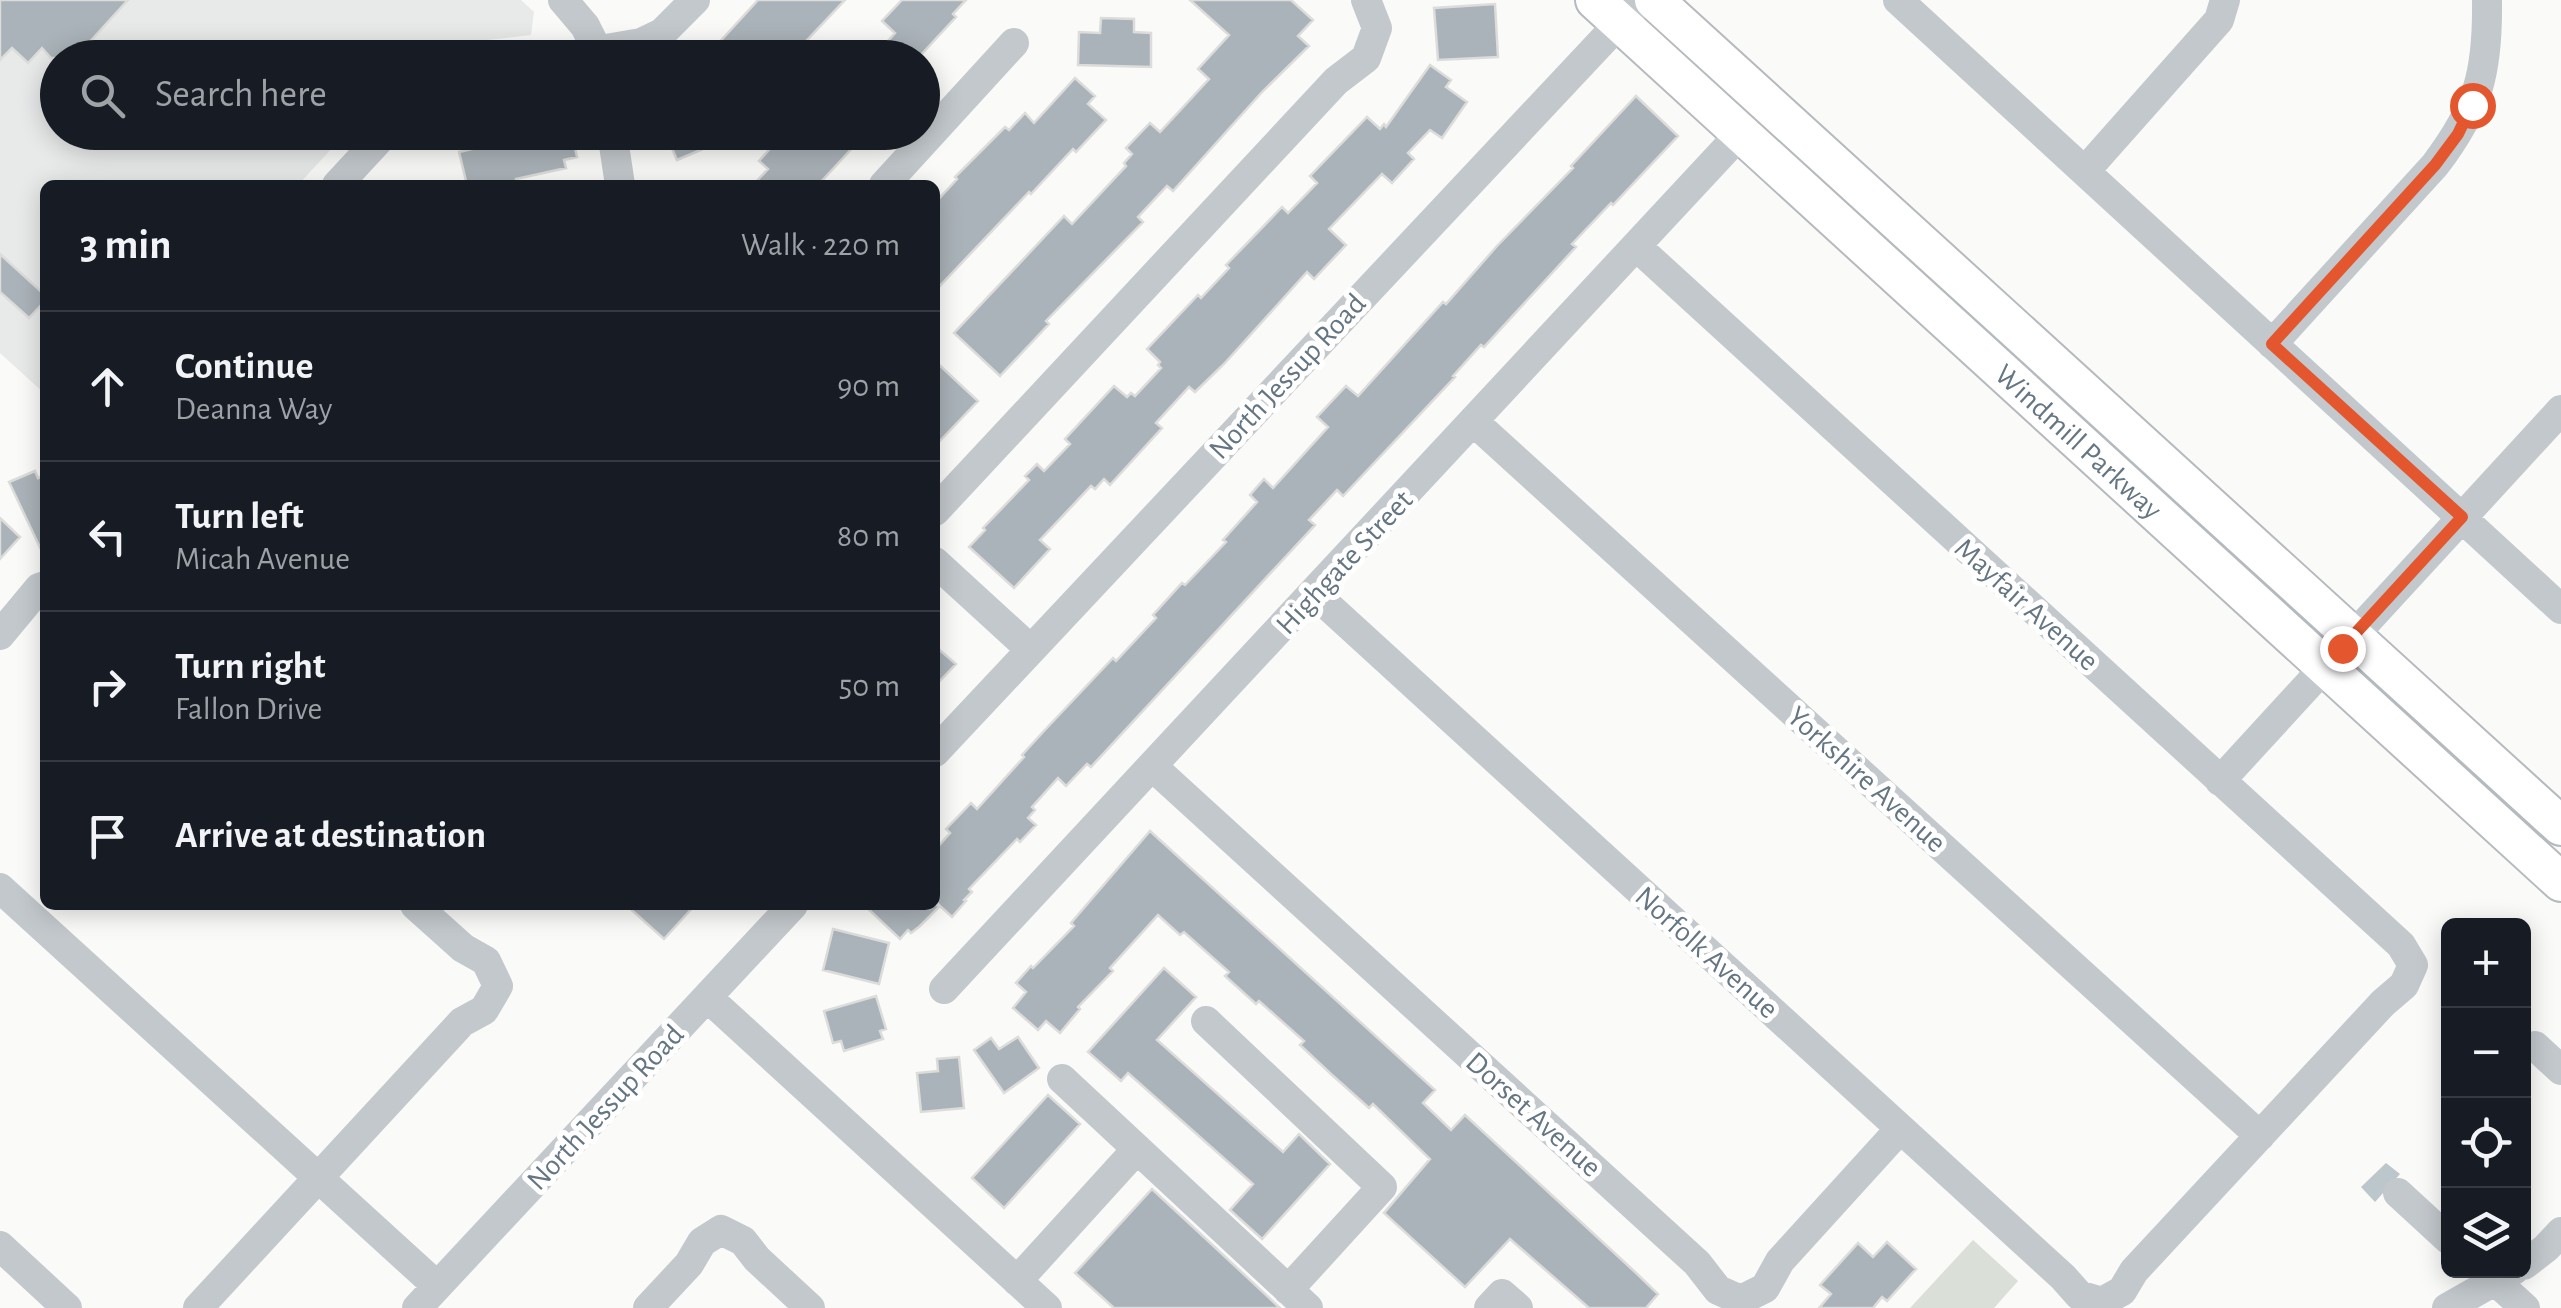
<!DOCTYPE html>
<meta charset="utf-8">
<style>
body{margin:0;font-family:"Alegreya Sans",sans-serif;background:#242831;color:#f1f3f6}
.controls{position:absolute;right:30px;bottom:30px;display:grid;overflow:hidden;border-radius:15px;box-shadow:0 5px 25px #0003}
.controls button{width:90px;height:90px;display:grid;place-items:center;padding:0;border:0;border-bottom:2px solid #363941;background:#171b24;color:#f1f3f6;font:50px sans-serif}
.stop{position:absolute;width:30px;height:30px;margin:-22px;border:8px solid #e4572e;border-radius:50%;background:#fff}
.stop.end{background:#e4572e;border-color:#fff;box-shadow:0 2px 10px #0008}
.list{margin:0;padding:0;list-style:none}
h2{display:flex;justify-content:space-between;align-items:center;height:130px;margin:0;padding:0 40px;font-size:42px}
h2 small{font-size:32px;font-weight:400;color:#9ea1a6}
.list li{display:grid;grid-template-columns:65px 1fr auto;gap:30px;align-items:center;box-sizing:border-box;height:150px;padding:0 40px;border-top:2px solid #363941}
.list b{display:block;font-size:38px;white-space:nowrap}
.list p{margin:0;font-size:32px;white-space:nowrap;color:#9ea1a6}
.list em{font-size:32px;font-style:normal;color:#9ea1a6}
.icon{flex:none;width:55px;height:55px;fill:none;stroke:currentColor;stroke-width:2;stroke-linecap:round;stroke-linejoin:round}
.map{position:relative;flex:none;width:2561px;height:1308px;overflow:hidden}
.search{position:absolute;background:#171b24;box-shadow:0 5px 25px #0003;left:40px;top:40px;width:900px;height:110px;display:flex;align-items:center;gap:25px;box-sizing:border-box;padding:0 35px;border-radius:55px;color:#9ea1a6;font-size:38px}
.panel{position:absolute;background:#171b24;box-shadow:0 5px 25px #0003;left:40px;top:180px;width:900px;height:730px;border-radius:15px}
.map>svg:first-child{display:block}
.built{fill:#e8e9e9}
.green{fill:#dadfd7}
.water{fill:#bbc7cb}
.building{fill:#aab3b9;stroke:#dcdcda;stroke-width:2.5}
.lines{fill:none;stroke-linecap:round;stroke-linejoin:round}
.major-casing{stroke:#b5babe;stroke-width:42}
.minor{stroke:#c3c8cc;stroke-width:30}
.major{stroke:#fff;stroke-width:38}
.route{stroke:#e4572e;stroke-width:12}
.labels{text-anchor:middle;stroke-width:10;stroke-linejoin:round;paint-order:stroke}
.street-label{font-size:30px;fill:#657683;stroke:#fff}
</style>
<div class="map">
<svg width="2561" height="1308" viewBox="0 0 2561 1308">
<rect width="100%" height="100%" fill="#fafaf8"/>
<path class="built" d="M0,0H521L534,12L531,35L470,42L440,57L58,58V132L346,133L298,185H45V394L0,353Z"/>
<path class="green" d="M1973,1240L2018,1281L1994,1308H1910Z"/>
<path class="water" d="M2386,1163L2400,1174L2375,1202L2361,1187Z"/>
<path class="building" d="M0,0H128L75,58H51L42,48L28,63L12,48L0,60Z
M758,0H845L790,58H705Z
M902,0H966L953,14L956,17L918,58H873L895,33L882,21Z
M1190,0H1291L1313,20L1298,36L1309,46L1262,92L1173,191L1167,186L1138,217L1143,222L1046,321L1049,324L1000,376L954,333L1064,216L1072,224L1126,166L1124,163L1132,154L1126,148L1150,123L1160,132L1209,79L1198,69L1229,35Z
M1495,4L1498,57L1438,60L1434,8Z
M1101,18L1134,19V32L1151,33V67L1078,65L1079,32L1100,33Z
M1430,65L1451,80L1446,87L1467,102L1442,138L1430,130L1408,153L1414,159L1392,183L1382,174L1329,229L1346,245L1314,279L1307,272L1224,364L1195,392L1189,387L1156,423L1162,428L1110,485L1104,479L1095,489L1091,486L1040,540L1050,549L1014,588L969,547L985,530L983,528L1029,480L1025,476L1037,464L1044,471L1070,444L1065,439L1114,386L1127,397L1131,393L1135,396L1161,368L1158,365L1160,362L1147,349L1198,295L1201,298L1229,268L1226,265L1282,207L1288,213L1317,183L1310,176L1367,117L1380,129L1384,124L1386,127Z
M1075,78L1095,96L1088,104L1106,120L1076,152L1073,149L1031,194L1029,192L935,291V203L957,179L955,177L1005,127L1009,130L1025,113L1034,123Z
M1636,96L1678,136L1613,205L1611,203L1572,244L1576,247L1484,347L1481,345L1453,376L1455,377L1343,496L1337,490L1309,520L1315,525L1091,767L1087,764L1066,786L1058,778L1032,807L1035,810L1028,818L1036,825L1020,842L1017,839L969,889L972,892L964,900L966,901L952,917L940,906L920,926L911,933L908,930L900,939L864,905H939L935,901V850L950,833L946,829L971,803L977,809L1024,757L1022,755L1043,732L1113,658L1116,661L1156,618L1153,615L1182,583L1185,585L1226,542L1223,540L1257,502L1250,495L1264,479L1273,488L1328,427L1317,417L1346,386L1358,396L1443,302L1446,304L1497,246L1573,168L1571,166Z
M473,132H571L577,157L564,160L566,168L516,179V181L500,185H467L459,152L476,148Z
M665,132H704L710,146L677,160Z
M785,132H867L818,185H753L768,169L759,161Z
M0,254L45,295V301L29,318L0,292Z
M935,361L978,401L935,446Z
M35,471L38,478L45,475V558L9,482Z
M0,518L20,537L0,559Z
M935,646L956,664L935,686Z
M1150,831L1435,1090L1423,1103L1451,1130L1465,1115L1634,1271L1658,1294L1646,1308H1589L1510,1239L1465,1287L1384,1213L1430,1159L1373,1104L1369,1108L1331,1074L1300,1045L1304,1041L1259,1001L1256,1004L1225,976L1229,972L1184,932L1180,935L1158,915L1110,968L1113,971L1078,1007L1080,1009L1060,1033L1046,1021L1038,1030L1013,1008L1026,992L1016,983L1031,966L1033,968L1074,926L1071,923Z
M626,905H695L664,939Z
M833,929L889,943L879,984L823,970Z
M1164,968L1196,997L1157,1040L1283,1152L1299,1134L1330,1164L1262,1239L1230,1210L1253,1184L1128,1073L1121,1081L1088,1052Z
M876,996L886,1029L880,1031L883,1039L844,1051L841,1041L833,1043L824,1011Z
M1018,1037L1039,1068L1004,1093L974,1050L991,1038L999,1049Z
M959,1057L964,1108L921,1112L917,1073L938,1071L937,1059Z
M1048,1095L1080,1124L1004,1208L972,1178Z
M1152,1189L1205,1238L1280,1308H1114L1075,1273Z
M1887,1242L1916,1269L1887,1301L1882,1297L1873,1308H1819L1831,1294L1820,1285L1858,1243L1873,1257Z"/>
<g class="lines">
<g class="major-casing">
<g id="major">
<path id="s1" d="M1595,0L2561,882"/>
<path d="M1654,0L2561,826"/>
</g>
</g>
<path class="minor" d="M563,0L585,26L601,58
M1898,0L2561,609
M554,58L641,43L662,33L695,0
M612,132L620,185
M2085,171L2219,20L2225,0
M337,185L386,132
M884,185L1014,43
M2272,344L2435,165C2479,107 2488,72 2487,0
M1474,422L2260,1136
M935,511L1336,81L1366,58L1377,28L1366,0
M935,562L1030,649
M1315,594L2063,1277L2079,1295L2102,1302L2122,1291L2134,1271L2383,1003L2404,985L2413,965L2401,945L1637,247
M0,635L39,588L45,586
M935,752L1641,0
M1153,767L1697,1263L1718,1290L1741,1300L1765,1288L1780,1261L1900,1129
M2220,781L2561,410
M0,888L437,1286
M944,989L1741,133
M707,997L1047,1308
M1206,1021L1382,1187L1288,1290
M2535,1046L2561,1070
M1062,1079L1308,1308
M2398,1193L2448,1239
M0,1246L67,1308
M2524,1265L2546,1248L2561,1232
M2483,1270L2525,1308
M1017,1281L1137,1149
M198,1308L462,1022L484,1010L498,986L486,961L463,948L415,905
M417,1308L793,905
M648,1308L689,1264L702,1242L721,1230L743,1241L757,1259L810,1308
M1489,1308L1502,1294L1518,1308
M2447,1308L2514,1270"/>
<use href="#major" class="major"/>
</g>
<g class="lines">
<path class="route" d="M2342,648L2462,517L2272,344L2435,165L2458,134L2472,105"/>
</g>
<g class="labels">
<g class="street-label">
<text transform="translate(1287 376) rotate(-47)" y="10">North Jessup Road</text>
<text dy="10" stroke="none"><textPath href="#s1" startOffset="655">Windmill Parkway</textPath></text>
<text transform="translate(1344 562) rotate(-47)" y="10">Highgate Street</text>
<text transform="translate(2027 604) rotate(42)" y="10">Mayfair Avenue</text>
<text transform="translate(1867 779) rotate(42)" y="10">Yorkshire Avenue</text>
<text transform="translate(1707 952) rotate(42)" y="10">Norfolk Avenue</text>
<text transform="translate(605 1107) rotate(-47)" y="10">North Jessup Road</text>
<text transform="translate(1534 1114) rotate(42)" y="10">Dorset Avenue</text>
</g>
</g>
</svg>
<div class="controls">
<button>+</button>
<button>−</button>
<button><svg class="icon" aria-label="locate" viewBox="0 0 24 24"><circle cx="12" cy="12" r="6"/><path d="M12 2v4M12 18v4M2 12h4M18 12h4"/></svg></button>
<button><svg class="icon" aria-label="layers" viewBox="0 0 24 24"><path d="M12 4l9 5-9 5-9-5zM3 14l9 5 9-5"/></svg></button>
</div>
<div class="stop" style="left:2472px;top:105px"></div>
<div class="stop end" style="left:2342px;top:648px"></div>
<div class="search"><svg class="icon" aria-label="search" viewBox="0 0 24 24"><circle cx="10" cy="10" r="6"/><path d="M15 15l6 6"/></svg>Search here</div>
<section class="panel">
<h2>3 min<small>Walk · 220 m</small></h2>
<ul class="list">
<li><svg class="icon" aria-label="ahead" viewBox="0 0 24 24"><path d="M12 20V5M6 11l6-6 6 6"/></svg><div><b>Continue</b><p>Deanna Way</p></div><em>90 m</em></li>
<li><svg class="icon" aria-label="left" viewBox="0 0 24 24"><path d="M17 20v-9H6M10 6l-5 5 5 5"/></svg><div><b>Turn left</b><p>Micah Avenue</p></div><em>80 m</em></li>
<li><svg class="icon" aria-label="right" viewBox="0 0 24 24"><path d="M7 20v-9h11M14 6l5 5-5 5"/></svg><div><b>Turn right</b><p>Fallon Drive</p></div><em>50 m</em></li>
<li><svg class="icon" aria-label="arrive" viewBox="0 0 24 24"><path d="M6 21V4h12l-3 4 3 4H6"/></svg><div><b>Arrive at destination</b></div></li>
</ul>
</section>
</div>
